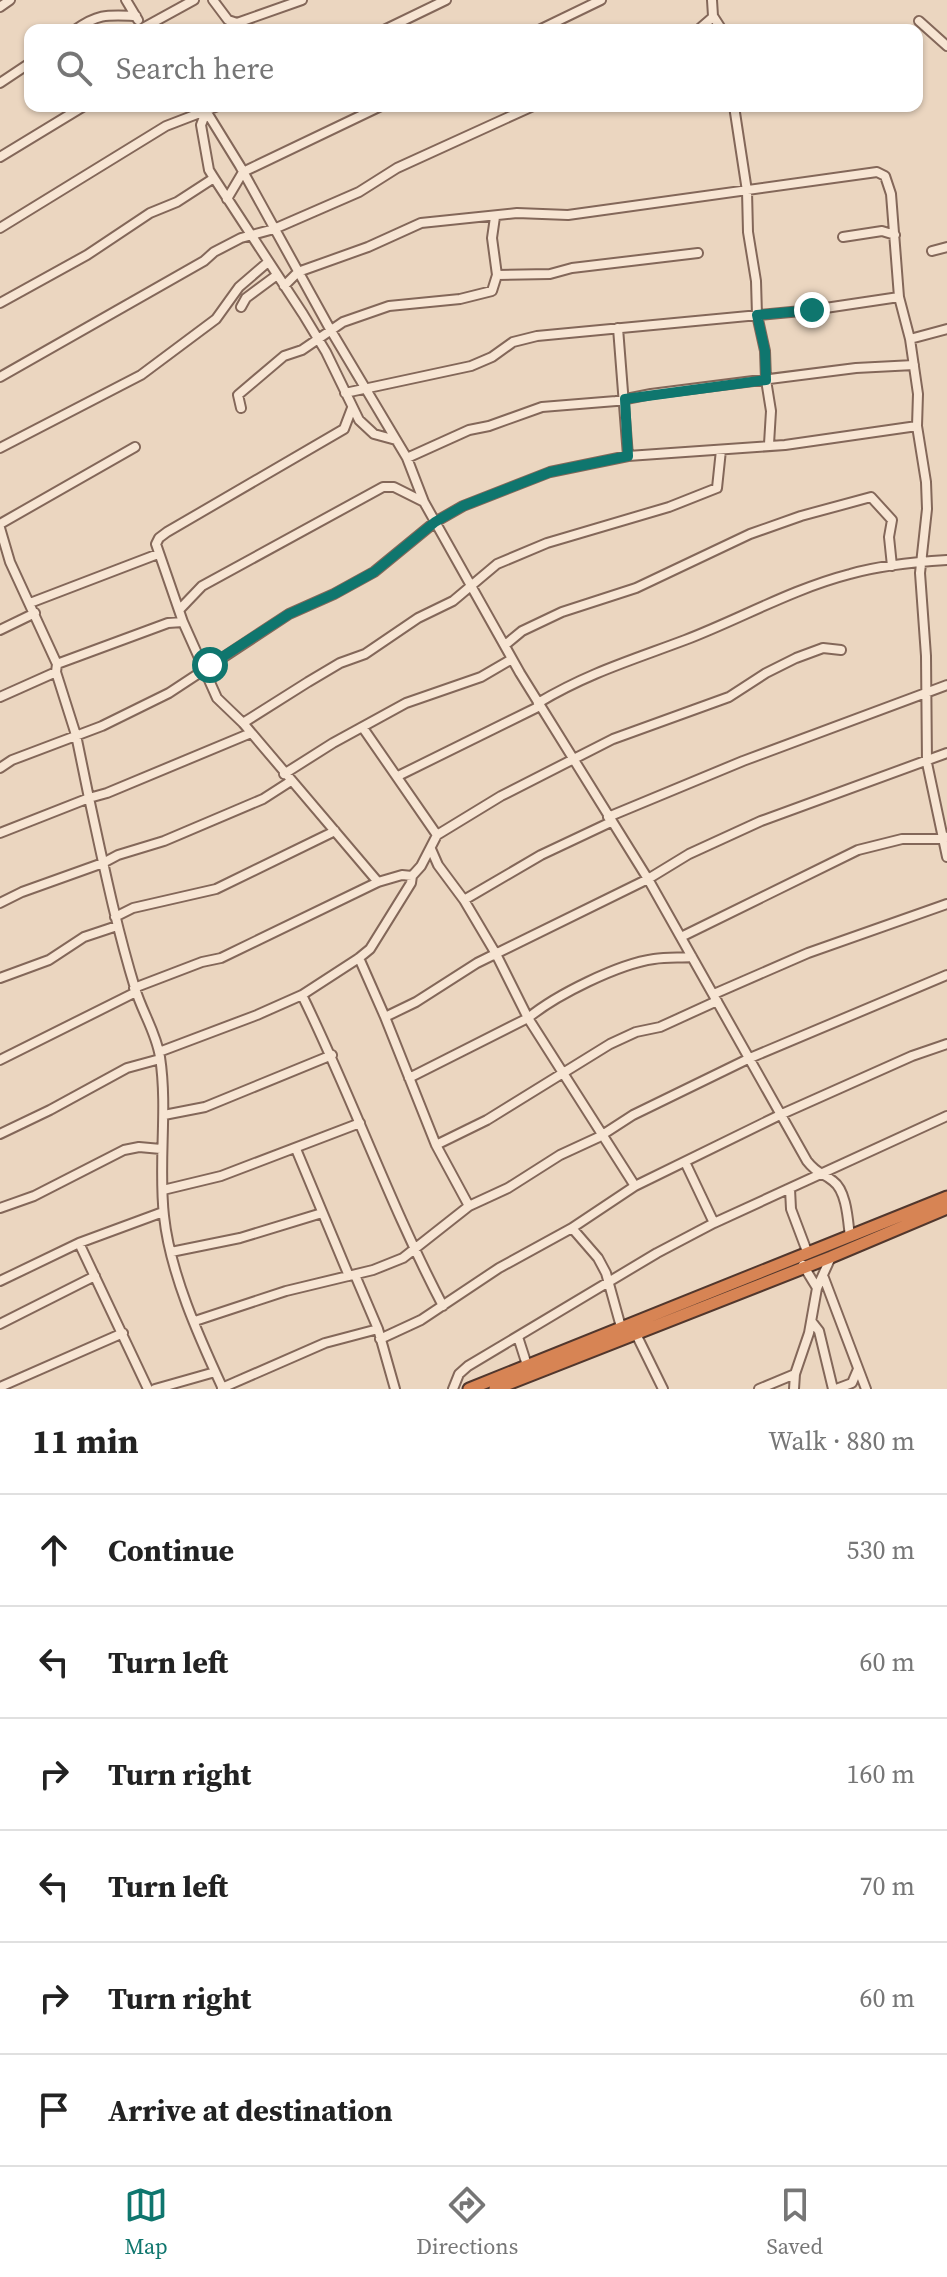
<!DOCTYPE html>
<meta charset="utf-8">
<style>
body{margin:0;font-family:"Source Serif 4",serif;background:#f6f6f6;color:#222}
.stop{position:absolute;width:24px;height:24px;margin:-18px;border:6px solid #0f766e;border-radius:50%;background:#fff}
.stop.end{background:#0f766e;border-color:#fff;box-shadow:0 2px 8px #0008}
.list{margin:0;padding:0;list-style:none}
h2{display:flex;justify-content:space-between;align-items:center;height:104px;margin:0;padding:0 32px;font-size:34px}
h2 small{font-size:26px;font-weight:400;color:#767676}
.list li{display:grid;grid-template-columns:52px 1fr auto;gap:24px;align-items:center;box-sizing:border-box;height:112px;padding:0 32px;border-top:2px solid #e0e0e0}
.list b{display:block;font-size:30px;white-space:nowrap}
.list em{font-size:26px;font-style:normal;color:#767676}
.icon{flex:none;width:44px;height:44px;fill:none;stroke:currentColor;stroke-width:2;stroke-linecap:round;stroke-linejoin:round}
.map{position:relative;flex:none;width:947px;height:1389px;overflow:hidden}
.search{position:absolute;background:#fff;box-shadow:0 2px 6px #0004;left:24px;right:24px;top:24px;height:88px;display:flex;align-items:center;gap:20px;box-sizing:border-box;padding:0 28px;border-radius:16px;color:#767676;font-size:30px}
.sheet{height:776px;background:#fff}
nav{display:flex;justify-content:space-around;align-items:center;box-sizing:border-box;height:112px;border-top:2px solid #e0e0e0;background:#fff;font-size:22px;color:#767676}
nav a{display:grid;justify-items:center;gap:4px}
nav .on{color:#0f766e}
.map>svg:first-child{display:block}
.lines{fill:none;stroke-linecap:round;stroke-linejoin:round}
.minor-casing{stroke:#836759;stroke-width:12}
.highway-casing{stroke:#51372d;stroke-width:15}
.minor{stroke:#f7e5d3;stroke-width:8}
.highway{stroke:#d78454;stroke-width:11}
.route{stroke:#0f766e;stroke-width:10}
</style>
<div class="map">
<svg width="947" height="1389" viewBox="0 0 947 1389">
<rect width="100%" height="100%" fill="#ebd6c0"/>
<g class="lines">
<g class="minor-casing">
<path id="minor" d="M126,0L138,20
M213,0L228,20L237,23L302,0
M712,0L713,16L722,30
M0,7L10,0
M919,21L947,46
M143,28L194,0
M75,30C99,13 108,15 136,16
M384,30L446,0
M539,30L601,0
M698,30L713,17
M0,83L30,63
M203,106L240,166L330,329L407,458L424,502L520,673L648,879L807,1161C818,1175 822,1172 833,1181C847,1191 848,1222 850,1237
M734,106L747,191L748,232L756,281L757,315L765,351L766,380L771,411L769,444
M206,112L201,125L209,170L214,178L303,314L326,352L359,420L374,434L396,440
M0,157L84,106
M227,199L243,172L381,106
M0,228L166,126L218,106
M843,237L882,231L895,235
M932,251L947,247
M497,275L550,274L572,268L698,253
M284,286L298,272L368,247L421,223L517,213L568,215L877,172L885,176L891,194L899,297L910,339L918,394L917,426L926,482L927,509L920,573L926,656L927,763L947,857
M0,303L87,255L150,213L177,202L214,178
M241,307L246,298L277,275
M618,328L628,456
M910,339L947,329
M0,377L204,261L214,252L241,238L274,229L359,192L397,168L533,106
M345,393L471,366L492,357L513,342L537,336L812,310L899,297
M241,408L238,395L284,356L302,350L343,322L389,306L460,299L492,291L497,275L492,238L495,217
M352,408L344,429L167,532L159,538L156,544L183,622L217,698L243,723L378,882
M0,448L141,375L216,319L239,287L268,262
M407,458L469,430L489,426L542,407L616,401L651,394L856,368L914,365
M0,524L135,447
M0,528L10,562L57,664L56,672L76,735L89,798L0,833
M30,603L158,554
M180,609L202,586L383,487H394L424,502
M0,630L35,613
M505,645L522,631L562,612L636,588L750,534L801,516L871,497L892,520L889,537L892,566
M57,664L168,623L183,622
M0,697L56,672
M538,703C588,673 632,660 685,640C740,619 792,589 850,574C881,565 915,562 947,560
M243,723L308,682L340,663L365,654L418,618L453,601L497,564L547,543L669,507L717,488L721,450
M363,728L437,835
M0,768L12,760L102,726L169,693L289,614L334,594L374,572L435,522L463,506L550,472L628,456L785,445L917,426
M284,774L333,743L406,703L481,677L512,659
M398,776L540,706
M608,817L743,761L947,685
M431,849L438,865L464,900L496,954L528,1018L635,1186
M464,900L541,855L611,822
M0,903L22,892L103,863L118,855L164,841L263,799L291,781
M115,917L133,908L216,889L335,831
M681,937L858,850L902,839H942L946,837
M359,958L385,1017L436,1145L469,1206
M0,978L49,960L84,937L117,926
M134,988L202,962L221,958L378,882L402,875L412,876
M714,994L808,953L947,904
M302,995C352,1097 390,1205 443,1306
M385,1017L416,1002L477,963L648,879L689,854L761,821L947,753
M159,1052L257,1015L302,995L359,958L370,949L411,883L412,876L421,866L437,835L501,796L613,739L729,697L766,673L796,658L823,648L841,650
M0,1060L136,992
M409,1078L528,1018C556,995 618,964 654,959C667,957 680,958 692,957
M164,1115L205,1107L332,1055
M0,1134L50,1110L127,1068L160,1059
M436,1145L487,1120L610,1044L636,1032L660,1027L717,1001
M296,1149L349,1276
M685,1162L714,1223
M790,1189L791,1209L808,1254
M163,1190L221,1176L360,1123
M0,1208L34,1196L124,1150L139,1147L161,1149
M572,1228L598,1258L606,1273L621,1327
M79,1243L148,1389
M171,1252L240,1238L322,1213
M803,1265L817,1288
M355,1275L378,1329L395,1389
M824,1278L866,1389
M0,1281L79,1243L163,1212
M195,1321L286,1291L373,1270L403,1258L469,1206L508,1188L560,1155L599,1137L633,1115L750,1058L947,975
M812,1322L819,1331L833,1389
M0,1324L95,1276
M636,1334L663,1389
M518,1337L527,1365
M380,1339L421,1320L499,1268L572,1228L635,1186L782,1114L912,1056L947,1044
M0,1387L123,1333
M222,1388L325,1343L378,1329
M155,1389L215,1372
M223,1389C199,1337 170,1273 164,1216C158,1163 168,1110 160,1057C156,1032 142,1012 135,988C116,926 103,862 89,798L107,793L251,733
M453,1389L459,1374L468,1366L657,1253L714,1223L947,1116
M759,1389L795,1374
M794,1389L795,1374L809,1333L817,1288L831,1257
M836,1389L852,1383L858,1369"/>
</g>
<g class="highway-casing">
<path id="highway" d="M469,1389L947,1197
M495,1389L831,1257L947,1208"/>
</g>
<use href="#minor" class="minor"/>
<use href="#highway" class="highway"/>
</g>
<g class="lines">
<path class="route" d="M210,665L289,614L334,594L374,572L435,522L463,506L550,472L628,456L625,399L766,380L765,351L757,315L812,310"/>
</g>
</svg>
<div class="stop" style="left:210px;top:665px"></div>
<div class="stop end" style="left:812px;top:310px"></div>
<div class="search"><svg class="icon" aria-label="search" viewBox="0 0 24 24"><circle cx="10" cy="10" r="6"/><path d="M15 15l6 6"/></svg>Search here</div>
</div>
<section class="sheet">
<h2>11 min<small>Walk · 880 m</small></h2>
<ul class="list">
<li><svg class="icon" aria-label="ahead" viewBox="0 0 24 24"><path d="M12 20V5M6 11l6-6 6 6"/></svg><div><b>Continue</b></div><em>530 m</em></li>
<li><svg class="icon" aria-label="left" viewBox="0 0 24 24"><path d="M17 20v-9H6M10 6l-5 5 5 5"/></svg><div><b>Turn left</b></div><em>60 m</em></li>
<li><svg class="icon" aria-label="right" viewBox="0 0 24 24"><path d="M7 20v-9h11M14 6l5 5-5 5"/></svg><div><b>Turn right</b></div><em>160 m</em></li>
<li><svg class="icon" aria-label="left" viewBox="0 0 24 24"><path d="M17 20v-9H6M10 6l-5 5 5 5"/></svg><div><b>Turn left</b></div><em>70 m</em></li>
<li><svg class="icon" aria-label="right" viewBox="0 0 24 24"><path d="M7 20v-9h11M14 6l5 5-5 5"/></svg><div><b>Turn right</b></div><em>60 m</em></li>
<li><svg class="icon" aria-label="arrive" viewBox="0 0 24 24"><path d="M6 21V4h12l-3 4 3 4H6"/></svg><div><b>Arrive at destination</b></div></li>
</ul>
</section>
<nav>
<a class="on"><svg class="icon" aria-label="map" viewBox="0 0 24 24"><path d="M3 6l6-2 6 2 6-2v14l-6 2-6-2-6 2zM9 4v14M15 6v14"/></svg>Map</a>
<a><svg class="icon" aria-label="directions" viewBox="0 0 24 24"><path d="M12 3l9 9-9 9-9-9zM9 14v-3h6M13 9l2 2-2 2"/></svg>Directions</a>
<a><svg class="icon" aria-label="saved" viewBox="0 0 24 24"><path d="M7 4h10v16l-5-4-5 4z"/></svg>Saved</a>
</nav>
